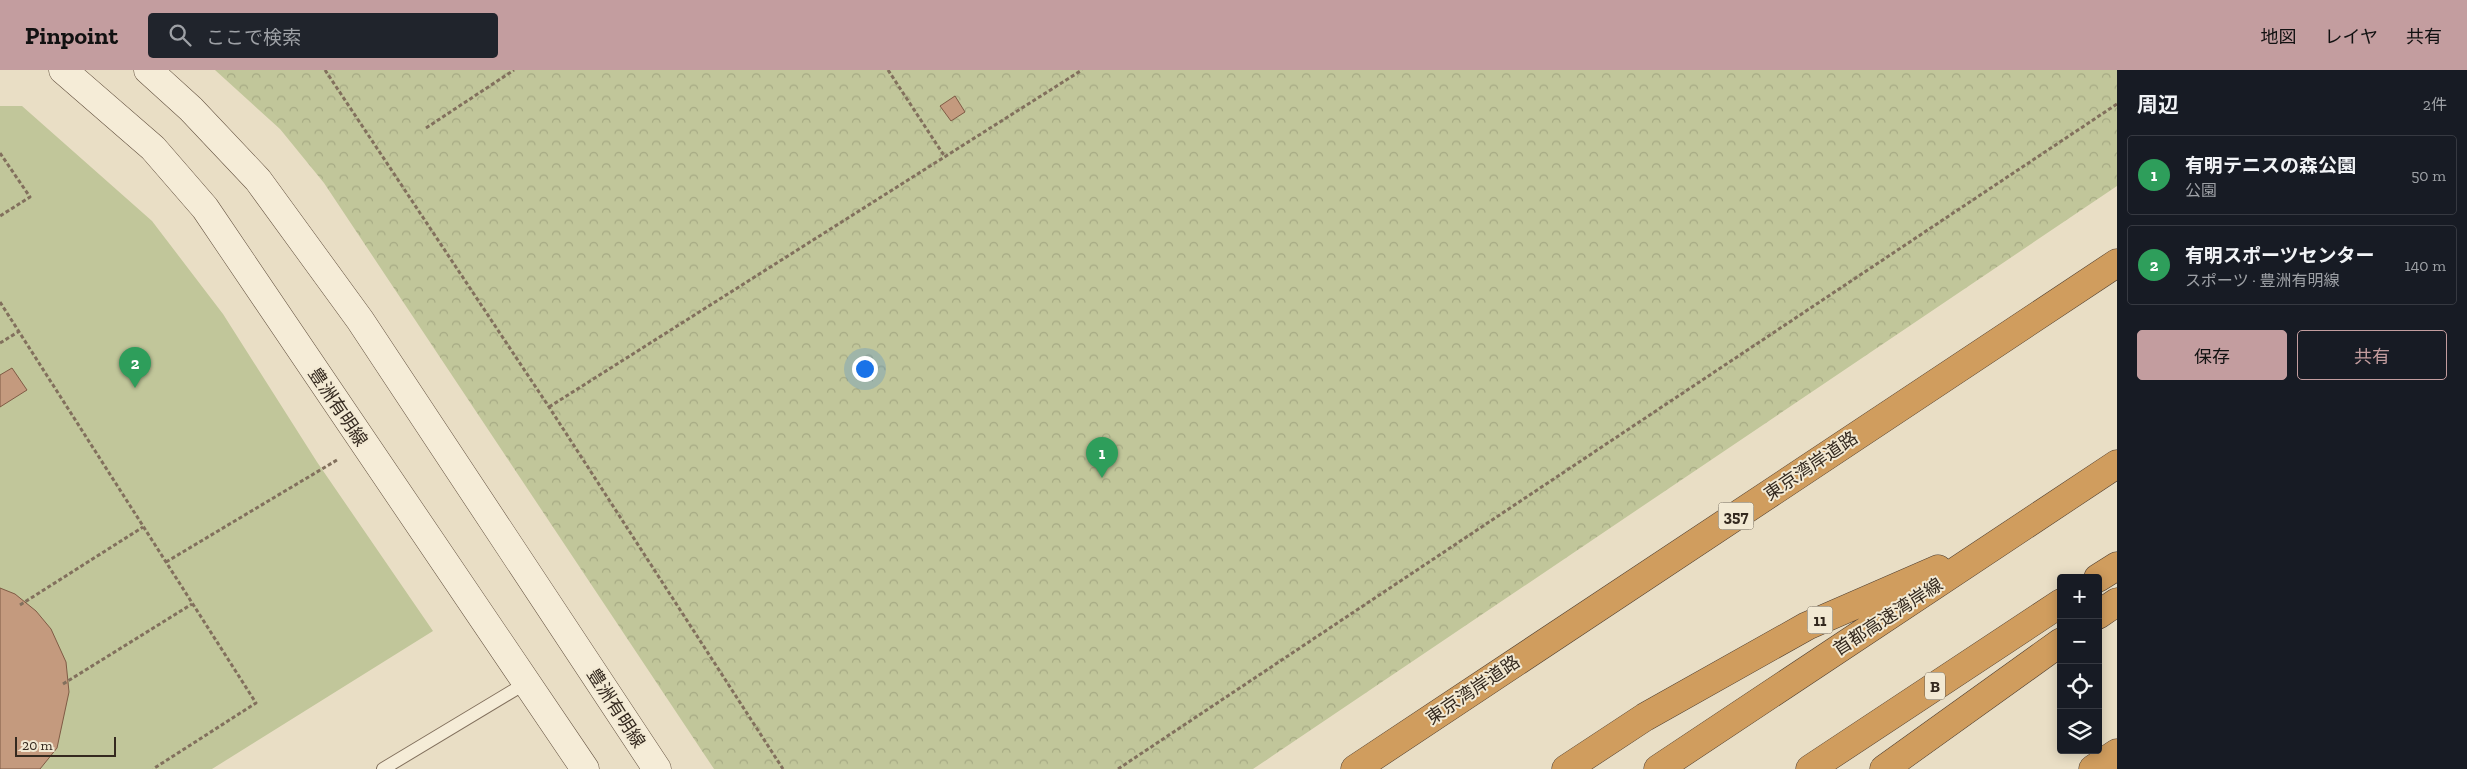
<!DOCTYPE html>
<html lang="ja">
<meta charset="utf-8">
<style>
body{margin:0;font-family:"Zilla Slab","Noto Sans JP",serif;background:#20242c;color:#f1f3f6}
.controls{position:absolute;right:15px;bottom:15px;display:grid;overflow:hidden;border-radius:5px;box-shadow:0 2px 12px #0003}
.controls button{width:45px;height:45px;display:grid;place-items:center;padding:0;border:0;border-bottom:1px solid #363941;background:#171b24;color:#f1f3f6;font:25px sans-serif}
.scale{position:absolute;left:15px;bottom:12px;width:101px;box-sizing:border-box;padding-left:5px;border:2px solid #34291f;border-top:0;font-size:14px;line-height:18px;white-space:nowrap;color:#34291f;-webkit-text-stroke:4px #f2e9d3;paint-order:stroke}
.you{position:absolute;left:864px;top:298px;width:18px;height:18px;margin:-12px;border:4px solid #fff;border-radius:50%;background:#1a73e8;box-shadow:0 0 0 8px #1a73e833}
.badge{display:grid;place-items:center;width:32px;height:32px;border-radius:50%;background:#c39d9f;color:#fff;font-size:16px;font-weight:700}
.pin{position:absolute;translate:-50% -41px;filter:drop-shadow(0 1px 2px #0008)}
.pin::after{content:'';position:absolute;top:26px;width:18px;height:15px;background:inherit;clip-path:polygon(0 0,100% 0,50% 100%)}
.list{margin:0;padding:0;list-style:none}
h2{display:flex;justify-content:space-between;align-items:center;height:65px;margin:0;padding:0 20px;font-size:21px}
h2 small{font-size:16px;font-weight:400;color:#9ea1a6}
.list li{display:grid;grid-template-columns:32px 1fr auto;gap:15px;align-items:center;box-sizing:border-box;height:80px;margin:0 10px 10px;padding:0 10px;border:1px solid #363941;border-radius:5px}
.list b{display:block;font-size:19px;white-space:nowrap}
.list p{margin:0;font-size:16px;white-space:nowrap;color:#9ea1a6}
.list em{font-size:16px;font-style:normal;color:#9ea1a6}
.actions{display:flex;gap:10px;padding:15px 20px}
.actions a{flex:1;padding:11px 0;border:1px solid #c39d9f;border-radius:5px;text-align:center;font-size:18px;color:#c39d9f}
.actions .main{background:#c39d9f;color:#111}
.icon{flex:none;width:28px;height:28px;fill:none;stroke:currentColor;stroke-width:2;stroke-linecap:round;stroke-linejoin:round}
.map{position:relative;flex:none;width:2117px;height:699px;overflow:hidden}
header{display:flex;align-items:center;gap:30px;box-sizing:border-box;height:70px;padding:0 25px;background:#c39d9f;color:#111}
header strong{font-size:24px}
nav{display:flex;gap:28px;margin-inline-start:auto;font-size:18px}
.search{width:350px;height:45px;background:#20242c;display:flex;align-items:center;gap:12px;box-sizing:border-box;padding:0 18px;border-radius:5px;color:#9ea1a6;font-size:19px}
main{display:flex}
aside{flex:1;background:#171b24}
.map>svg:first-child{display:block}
.green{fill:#c1c69a}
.forest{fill:url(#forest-crowns)}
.building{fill:#c49a7e;stroke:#7f5b45}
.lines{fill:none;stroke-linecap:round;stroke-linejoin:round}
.lane-casing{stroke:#82705d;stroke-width:14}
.secondary-casing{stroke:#645240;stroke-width:29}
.highway-casing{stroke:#503f30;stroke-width:29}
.path{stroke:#82705d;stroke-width:3;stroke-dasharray:4 2.5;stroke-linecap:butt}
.lane{stroke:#f5ecd7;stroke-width:12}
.secondary{stroke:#f5ecd7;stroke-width:28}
.highway{stroke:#d09d5e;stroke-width:28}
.labels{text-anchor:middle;stroke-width:4;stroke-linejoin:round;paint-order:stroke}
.shield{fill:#f2e9d3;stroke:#6d6355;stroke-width:1}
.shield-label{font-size:16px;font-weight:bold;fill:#34291f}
.street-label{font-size:18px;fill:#34291f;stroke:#f2e9d3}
</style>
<header>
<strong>Pinpoint</strong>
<div class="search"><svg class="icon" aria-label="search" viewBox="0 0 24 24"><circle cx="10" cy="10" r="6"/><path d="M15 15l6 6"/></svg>ここで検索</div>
<nav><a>地図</a><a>レイヤ</a><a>共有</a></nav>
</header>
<main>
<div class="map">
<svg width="2117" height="699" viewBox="0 0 2117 699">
<defs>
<pattern id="forest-crowns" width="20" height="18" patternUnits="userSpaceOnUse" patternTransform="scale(1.25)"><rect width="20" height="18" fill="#c1c69a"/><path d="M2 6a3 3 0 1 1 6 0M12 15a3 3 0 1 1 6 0" fill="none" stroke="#a6aa84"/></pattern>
</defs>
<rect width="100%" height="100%" fill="#e9dec5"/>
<path class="green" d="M0,36H22L152,151L223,244L317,392L433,561L212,699H0Z"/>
<path class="forest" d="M215,0H2117V116L1253,699H714L324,113L280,59Z"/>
<path class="building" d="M955,26L965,42L951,51L940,36Z
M12,298L27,320L0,337V305Z
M0,518L15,524L36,541L51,559L66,592L69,622L57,678L40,699H0Z"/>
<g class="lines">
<g class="lane-casing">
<path id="lane" d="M383,699L526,613"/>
</g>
<g class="secondary-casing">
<path id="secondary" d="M63,0L153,78L205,138L585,699
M148,0L191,39L258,110L360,250L657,699"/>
</g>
<g class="highway-casing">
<path id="highway" d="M2098,508L2117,496
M2098,545L2117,532
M1355,699L2117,193
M1566,699L1645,647L1807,556L1938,499
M1658,699L2117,394
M1810,699L2061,533
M1884,699L2061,572
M2093,699L2117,683"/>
</g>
<path class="path" d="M325,0L549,337L783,699
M888,0L945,87
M426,58L514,0
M0,83L30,127L0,146
M0,232L256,633L153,699
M0,273L18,262
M549,337L1082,0
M166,492L337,390
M20,535L143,457
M63,614L192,534
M1118,699L2117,34"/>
<use href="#lane" class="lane"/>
<use href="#secondary" class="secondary"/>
<use href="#highway" class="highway"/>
</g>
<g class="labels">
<g class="shield">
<rect x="1718.5" y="432.5" width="35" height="27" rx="4"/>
<rect x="1807.5" y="536.5" width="25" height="27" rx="4"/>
<rect x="1925" y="602.5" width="20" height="27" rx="4"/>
</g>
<g class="shield-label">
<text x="1736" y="452">357</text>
<text x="1820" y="556">11</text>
<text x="1935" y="622">B</text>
</g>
<g class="street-label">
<text transform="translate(338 337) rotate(56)" y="6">豊洲有明線</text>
<text transform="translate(1811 396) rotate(-34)" y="6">東京湾岸道路</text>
<text transform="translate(1888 547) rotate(-33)" y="6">首都高速湾岸線</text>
<text transform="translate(1473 620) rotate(-34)" y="6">東京湾岸道路</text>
<text transform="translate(616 638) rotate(57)" y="6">豊洲有明線</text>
</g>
</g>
</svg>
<div class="controls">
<button>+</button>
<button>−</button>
<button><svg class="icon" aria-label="locate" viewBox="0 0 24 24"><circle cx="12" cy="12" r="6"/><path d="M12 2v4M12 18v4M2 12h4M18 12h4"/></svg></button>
<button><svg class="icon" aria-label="layers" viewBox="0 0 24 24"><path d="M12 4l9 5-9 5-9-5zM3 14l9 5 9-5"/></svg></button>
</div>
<div class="scale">20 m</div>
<div class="you"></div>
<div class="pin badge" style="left:1102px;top:408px;background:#2e9e5b">1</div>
<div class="pin badge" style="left:135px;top:318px;background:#2e9e5b">2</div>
</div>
<aside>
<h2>周辺<small>2件</small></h2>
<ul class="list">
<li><span class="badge" style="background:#2e9e5b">1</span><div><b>有明テニスの森公園</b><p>公園</p></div><em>50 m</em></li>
<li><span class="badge" style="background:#2e9e5b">2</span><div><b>有明スポーツセンター</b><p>スポーツ · 豊洲有明線</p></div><em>140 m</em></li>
</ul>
<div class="actions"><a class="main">保存</a><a>共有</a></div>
</aside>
</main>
